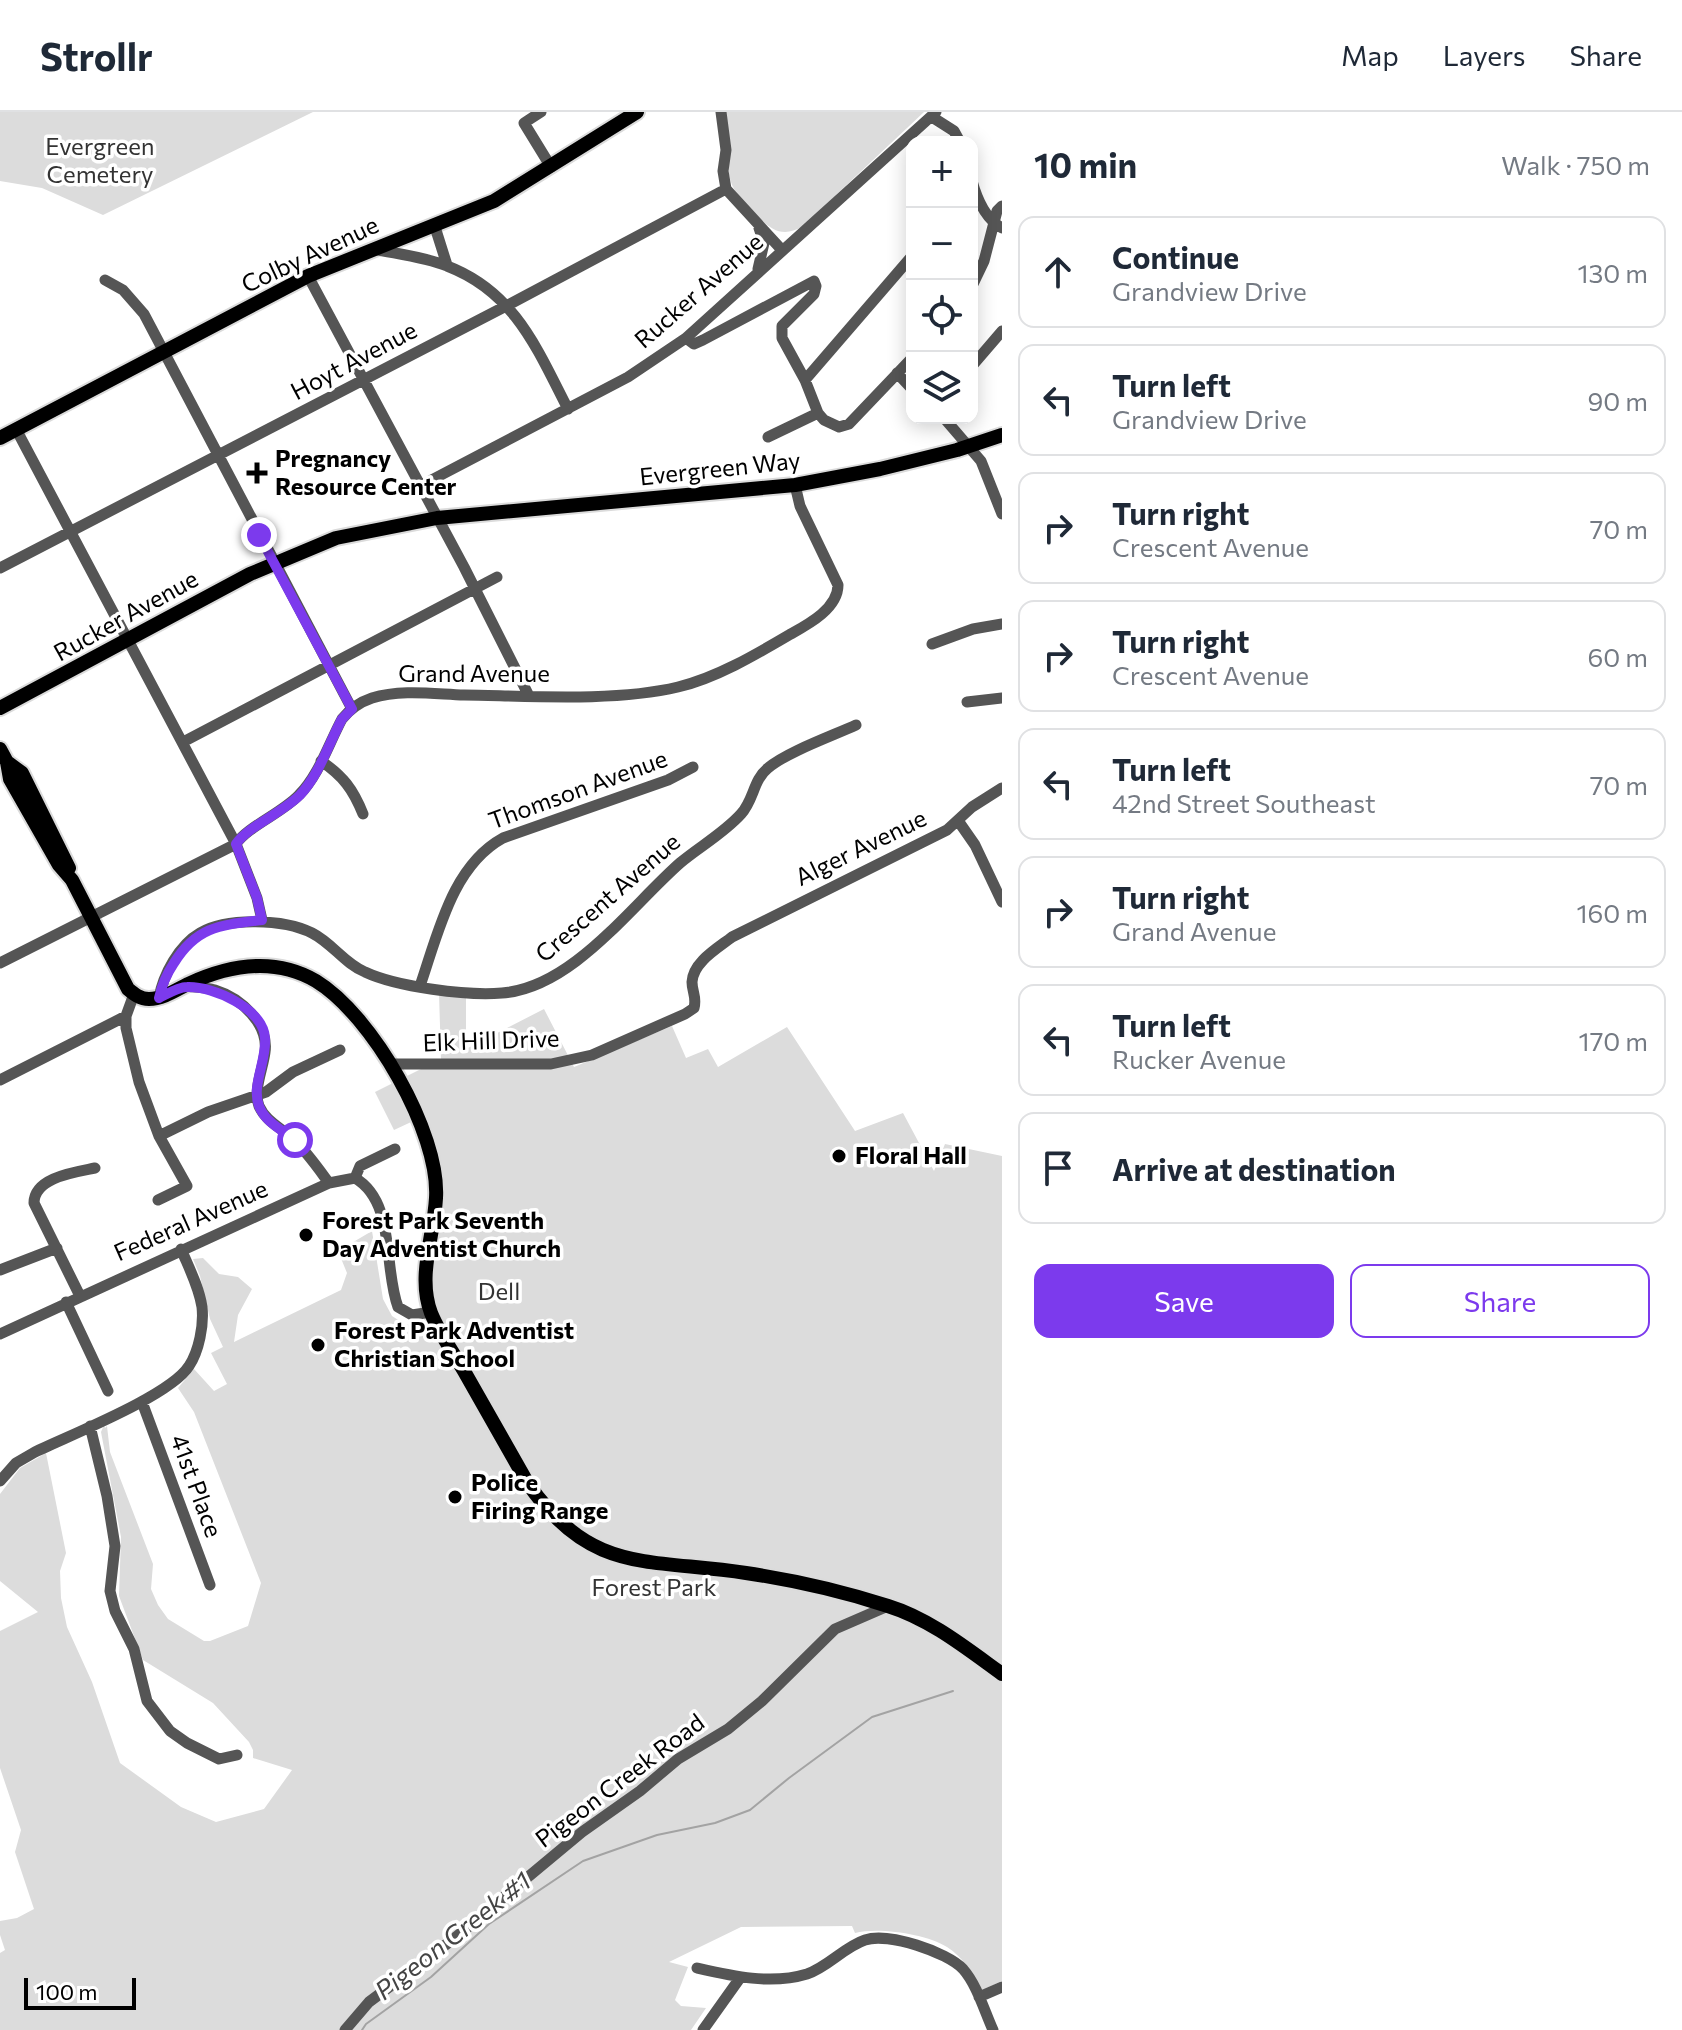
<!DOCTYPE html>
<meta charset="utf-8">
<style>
body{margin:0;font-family:Commissioner,sans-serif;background:#f2f2f3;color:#1f2937}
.controls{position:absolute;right:24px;top:24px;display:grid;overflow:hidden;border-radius:16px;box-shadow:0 4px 20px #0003}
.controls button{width:72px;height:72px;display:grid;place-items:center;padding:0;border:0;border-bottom:2px solid #e0e1e3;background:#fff;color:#1f2937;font:40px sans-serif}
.scale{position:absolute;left:24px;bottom:20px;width:112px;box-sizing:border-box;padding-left:8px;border:4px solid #000;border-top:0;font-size:22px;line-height:28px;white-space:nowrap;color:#000;-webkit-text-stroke:6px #fff;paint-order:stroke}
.stop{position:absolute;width:24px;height:24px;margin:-18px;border:6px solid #7c3aed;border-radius:50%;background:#fff}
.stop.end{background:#7c3aed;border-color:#fff;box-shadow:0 2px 8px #0008}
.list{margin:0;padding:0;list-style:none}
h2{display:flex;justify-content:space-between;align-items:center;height:104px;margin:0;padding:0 32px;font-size:34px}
h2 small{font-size:26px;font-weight:400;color:#747a83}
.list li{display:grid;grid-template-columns:52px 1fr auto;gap:24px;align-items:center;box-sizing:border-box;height:112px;margin:0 16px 16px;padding:0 16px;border:2px solid #e0e1e3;border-radius:16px}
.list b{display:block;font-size:30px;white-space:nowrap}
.list p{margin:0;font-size:26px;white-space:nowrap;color:#747a83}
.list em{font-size:26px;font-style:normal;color:#747a83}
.actions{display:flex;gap:16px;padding:24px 32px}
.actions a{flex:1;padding:18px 0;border:2px solid #7c3aed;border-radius:16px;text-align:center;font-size:28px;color:#7c3aed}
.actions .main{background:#7c3aed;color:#fff}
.icon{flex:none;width:44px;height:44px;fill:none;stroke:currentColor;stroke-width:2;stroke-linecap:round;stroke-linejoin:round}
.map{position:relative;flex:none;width:1002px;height:1918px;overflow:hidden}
header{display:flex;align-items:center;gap:48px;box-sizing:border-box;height:112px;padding:0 40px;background:#fff;border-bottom:2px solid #e0e1e3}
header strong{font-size:38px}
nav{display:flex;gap:44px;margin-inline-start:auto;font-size:28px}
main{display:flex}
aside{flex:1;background:#fff}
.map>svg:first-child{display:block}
.green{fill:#dcdcdc}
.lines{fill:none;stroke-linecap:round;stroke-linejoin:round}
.stream{stroke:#a3a3a3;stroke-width:2}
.major-casing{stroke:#dbdbdb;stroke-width:18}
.minor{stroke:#555;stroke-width:11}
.major{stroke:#000;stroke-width:14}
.route{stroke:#7c3aed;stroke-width:10}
.poi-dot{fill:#000;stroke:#fff;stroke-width:3}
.labels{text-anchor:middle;stroke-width:7;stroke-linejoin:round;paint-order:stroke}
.park-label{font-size:24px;fill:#333;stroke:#fff}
.street-label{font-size:24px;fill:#000;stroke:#fff}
.poi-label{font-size:24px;font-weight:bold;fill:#000;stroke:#fff;text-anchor:start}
.water-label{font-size:26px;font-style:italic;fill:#444;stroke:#fff}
</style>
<header>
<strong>Strollr</strong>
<nav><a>Map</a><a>Layers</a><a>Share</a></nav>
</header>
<main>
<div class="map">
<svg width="1002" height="1918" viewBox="0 0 1002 1918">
<rect width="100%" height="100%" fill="#fff"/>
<path class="green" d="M0,0H313L103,103L42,76L0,69Z
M725,0H924L803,114C779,129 766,113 750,96C743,88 734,80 731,70C725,52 730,23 725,0Z
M439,881L466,884V937L544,897L574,955L672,914L686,946L708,937L718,955L787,915L855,1019L903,1001L934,1059L945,1032L1002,1044V1869L982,1878C973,1862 963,1845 947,1835C926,1822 879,1815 855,1821L852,1814L741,1815L669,1850L688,1855L675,1888L681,1894L706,1896L691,1918H0V1841L5,1838L0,1823V1809L17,1806L34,1797L15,1740L21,1718L0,1656V1519L38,1500L0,1469V1382L20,1356L46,1341L66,1441L60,1459L61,1486L67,1515L92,1570L120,1651L181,1695L216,1710L264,1697L292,1658L253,1646V1638L249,1630L213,1591L143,1548L119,1484L121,1425L101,1320L104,1313L105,1316L107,1314L110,1340L153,1452L151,1477L158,1493L168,1507L204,1529H210L248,1514L261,1471L194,1300L178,1276L194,1257L214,1279L227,1272L211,1241L223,1235L210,1207L200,1164L193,1147L203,1146L219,1162L238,1165L252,1177L238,1203L234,1230L341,1178L347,1161L338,1139L372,1119L383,1187L392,1204L406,1213L428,1208C428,1185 422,1149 437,1130L444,1082L441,1081L438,1043L424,1004L394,1018L375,980L441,947Z"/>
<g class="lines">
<path class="stream" d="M362,1918L366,1912L431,1865L489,1812L583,1749L657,1723L715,1711L750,1698L789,1666L872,1605L953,1579"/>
<g class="major-casing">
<path id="major" d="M0,326L308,164L494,89L637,0
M0,596L250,462L336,426L437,406L795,373L880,357L957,338L1002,323
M0,637L7,650L10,667L59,753L72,768L128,877C134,882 140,887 149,887C163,887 176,878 188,872C229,853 275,845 316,869C372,903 440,1021 436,1086C434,1124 417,1164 431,1201C439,1221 453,1240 464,1259C485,1296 506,1333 527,1370C590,1463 648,1446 746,1461C793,1468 842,1479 888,1494C930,1507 966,1536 1002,1562
M7,650L22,661L69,756"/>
</g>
<path class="minor" d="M541,0L524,11L551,55
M721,0L726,38L723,59L726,77L781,137
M932,5L954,19L960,30
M972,69C977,87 985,107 1002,116
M435,115L447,153
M374,137C398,142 425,145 447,154C515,180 537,237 568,297
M758,157L764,131L759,116
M308,164L464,455L529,584
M105,168L123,178L144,202L352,597
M972,174L984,149L997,99L1002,94
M686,226L694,232L703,228L814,169L816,174L814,182L782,214V226L805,268L818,301L824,308L839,315L849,312L912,246
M972,254L1002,219
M897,261L912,277
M805,268L912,144
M944,306L981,349L1002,402
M16,317L236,732L257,786L262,808
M768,325L818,301
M420,374L628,265L686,226L936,0
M0,456L508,193L726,77
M932,532L973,517L1002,512
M967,590L1002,586
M183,630L497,465
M321,649C343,664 353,677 363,702
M959,710L975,733L1002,790
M0,851L236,732C247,715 282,701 299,683C319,663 329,631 342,607C350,597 360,590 372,586C401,577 434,582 464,583C528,584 616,590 678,575C716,566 755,543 789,523C807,513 838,497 838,473L800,394L795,373
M184,874C194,875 205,875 215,878C241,886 269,912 265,940C263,957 253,978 259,994C266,1010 282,1016 294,1028C307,1040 318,1056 329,1071
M420,874C438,822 452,754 503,726L668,668L693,655
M134,882L126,904V916L139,970L159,1024L187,1074L158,1088
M159,886C163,863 179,833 200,821C227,805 284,807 312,821C332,831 345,852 365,860C397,875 467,884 502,881C572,876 630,795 680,751C699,735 724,721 741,702C754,688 753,668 768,656C787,640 832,624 856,613
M390,952H551L592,943L685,902L694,896C697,885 692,880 692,870C693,850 718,836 732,825L947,718L972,695L1002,676
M0,968L126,904
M159,1024L208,1000L266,980L293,960L340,938
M355,1066C396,1090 383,1155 398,1195L412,1203L431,1200
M355,1066L360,1054L395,1037
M0,1158L57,1136
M80,1184L34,1091C34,1065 76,1060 95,1056
M66,1190L108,1279
M0,1222L329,1071L355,1066
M142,1290L210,1473
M90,1314L107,1384L115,1434L110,1479L115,1499L134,1537L147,1589L170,1619L187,1631L219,1647L237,1643
M0,1369L16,1351L35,1340C70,1323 170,1284 189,1254C199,1239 204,1213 202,1195C199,1175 189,1156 181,1137
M697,1856C732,1864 771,1873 807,1862C828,1855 844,1835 865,1828C888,1820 947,1840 963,1857C977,1873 984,1898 993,1918
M979,1885L1002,1875
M345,1918L369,1890L456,1825L582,1720L640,1679L678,1647L728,1617L762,1589L835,1517L888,1494
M703,1918L740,1866"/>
<use href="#major" class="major"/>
</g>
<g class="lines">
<path class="route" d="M259,423L352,597L342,607C329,631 319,663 300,683C282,701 247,715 236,732L257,786L262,808C221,813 197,814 174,851C166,863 162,872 159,886C167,882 178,875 187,875C214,874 263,897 265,926C267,948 251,974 259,994C265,1010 282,1018 295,1028"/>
</g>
<g class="poi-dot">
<path d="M253 349h8v8h8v8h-8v8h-8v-8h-8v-8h8z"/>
<circle cx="839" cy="1044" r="8"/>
<circle cx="306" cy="1123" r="8"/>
<circle cx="318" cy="1233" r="8"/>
<circle cx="455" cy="1385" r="8"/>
</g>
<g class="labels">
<g class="park-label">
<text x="100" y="43">Evergreen<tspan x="100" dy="28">Cemetery</tspan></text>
<text x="499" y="1188">Dell</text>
<text x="654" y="1484">Forest Park</text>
</g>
<g class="street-label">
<text transform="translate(310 143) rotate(-25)" y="8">Colby Avenue</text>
<text transform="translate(699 179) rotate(-41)" y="8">Rucker Avenue</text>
<text transform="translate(354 249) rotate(-28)" y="8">Hoyt Avenue</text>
<text transform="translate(720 357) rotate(-6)" y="8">Evergreen Way</text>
<text transform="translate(126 504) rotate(-29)" y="8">Rucker Avenue</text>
<text x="474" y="570">Grand Avenue</text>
<text transform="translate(578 678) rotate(-20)" y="8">Thomson Avenue</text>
<text transform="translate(861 736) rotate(-26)" y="8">Alger Avenue</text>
<text transform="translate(608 786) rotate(-41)" y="8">Crescent Avenue</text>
<text transform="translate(491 929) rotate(-2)" y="8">Elk Hill Drive</text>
<text transform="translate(191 1109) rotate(-24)" y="8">Federal Avenue</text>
<text transform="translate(196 1374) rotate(70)" y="8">41st Place</text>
<text transform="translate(620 1669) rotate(-37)" y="8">Pigeon Creek Road</text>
</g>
<g class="poi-label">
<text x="275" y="355">Pregnancy<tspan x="275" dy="28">Resource Center</tspan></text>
<text x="855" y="1052">Floral Hall</text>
<text x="322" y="1117">Forest Park Seventh<tspan x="322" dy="28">Day Adventist Church</tspan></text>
<text x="334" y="1227">Forest Park Adventist<tspan x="334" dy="28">Christian School</tspan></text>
<text x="471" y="1379">Police<tspan x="471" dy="28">Firing Range</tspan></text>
</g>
<g class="water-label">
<text transform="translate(453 1824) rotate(-38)" y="9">Pigeon Creek #1</text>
</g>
</g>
</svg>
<div class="controls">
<button>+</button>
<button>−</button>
<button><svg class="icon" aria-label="locate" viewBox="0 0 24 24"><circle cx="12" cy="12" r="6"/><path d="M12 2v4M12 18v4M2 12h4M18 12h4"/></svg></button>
<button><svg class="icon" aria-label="layers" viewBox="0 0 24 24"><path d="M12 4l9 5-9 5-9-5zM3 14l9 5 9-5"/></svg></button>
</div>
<div class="scale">100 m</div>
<div class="stop" style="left:295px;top:1028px"></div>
<div class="stop end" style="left:259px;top:423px"></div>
</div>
<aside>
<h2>10 min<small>Walk · 750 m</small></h2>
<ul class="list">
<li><svg class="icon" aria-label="ahead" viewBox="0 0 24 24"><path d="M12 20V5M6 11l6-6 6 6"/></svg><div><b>Continue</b><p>Grandview Drive</p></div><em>130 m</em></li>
<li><svg class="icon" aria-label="left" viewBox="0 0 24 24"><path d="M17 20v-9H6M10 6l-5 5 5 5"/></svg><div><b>Turn left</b><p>Grandview Drive</p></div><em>90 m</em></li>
<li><svg class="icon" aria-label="right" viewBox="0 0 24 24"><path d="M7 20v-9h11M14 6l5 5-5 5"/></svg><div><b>Turn right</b><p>Crescent Avenue</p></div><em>70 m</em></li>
<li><svg class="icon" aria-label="right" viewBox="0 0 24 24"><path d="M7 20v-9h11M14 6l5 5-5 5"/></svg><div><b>Turn right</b><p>Crescent Avenue</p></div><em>60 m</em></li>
<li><svg class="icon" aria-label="left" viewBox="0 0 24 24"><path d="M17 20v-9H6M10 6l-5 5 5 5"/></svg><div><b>Turn left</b><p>42nd Street Southeast</p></div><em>70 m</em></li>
<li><svg class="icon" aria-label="right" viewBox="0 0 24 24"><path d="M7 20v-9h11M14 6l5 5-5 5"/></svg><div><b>Turn right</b><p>Grand Avenue</p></div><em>160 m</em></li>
<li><svg class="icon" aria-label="left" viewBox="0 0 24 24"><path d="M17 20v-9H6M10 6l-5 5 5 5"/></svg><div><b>Turn left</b><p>Rucker Avenue</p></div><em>170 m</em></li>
<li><svg class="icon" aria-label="arrive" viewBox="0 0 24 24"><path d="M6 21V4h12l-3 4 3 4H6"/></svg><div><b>Arrive at destination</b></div></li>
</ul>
<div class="actions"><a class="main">Save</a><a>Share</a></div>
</aside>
</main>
